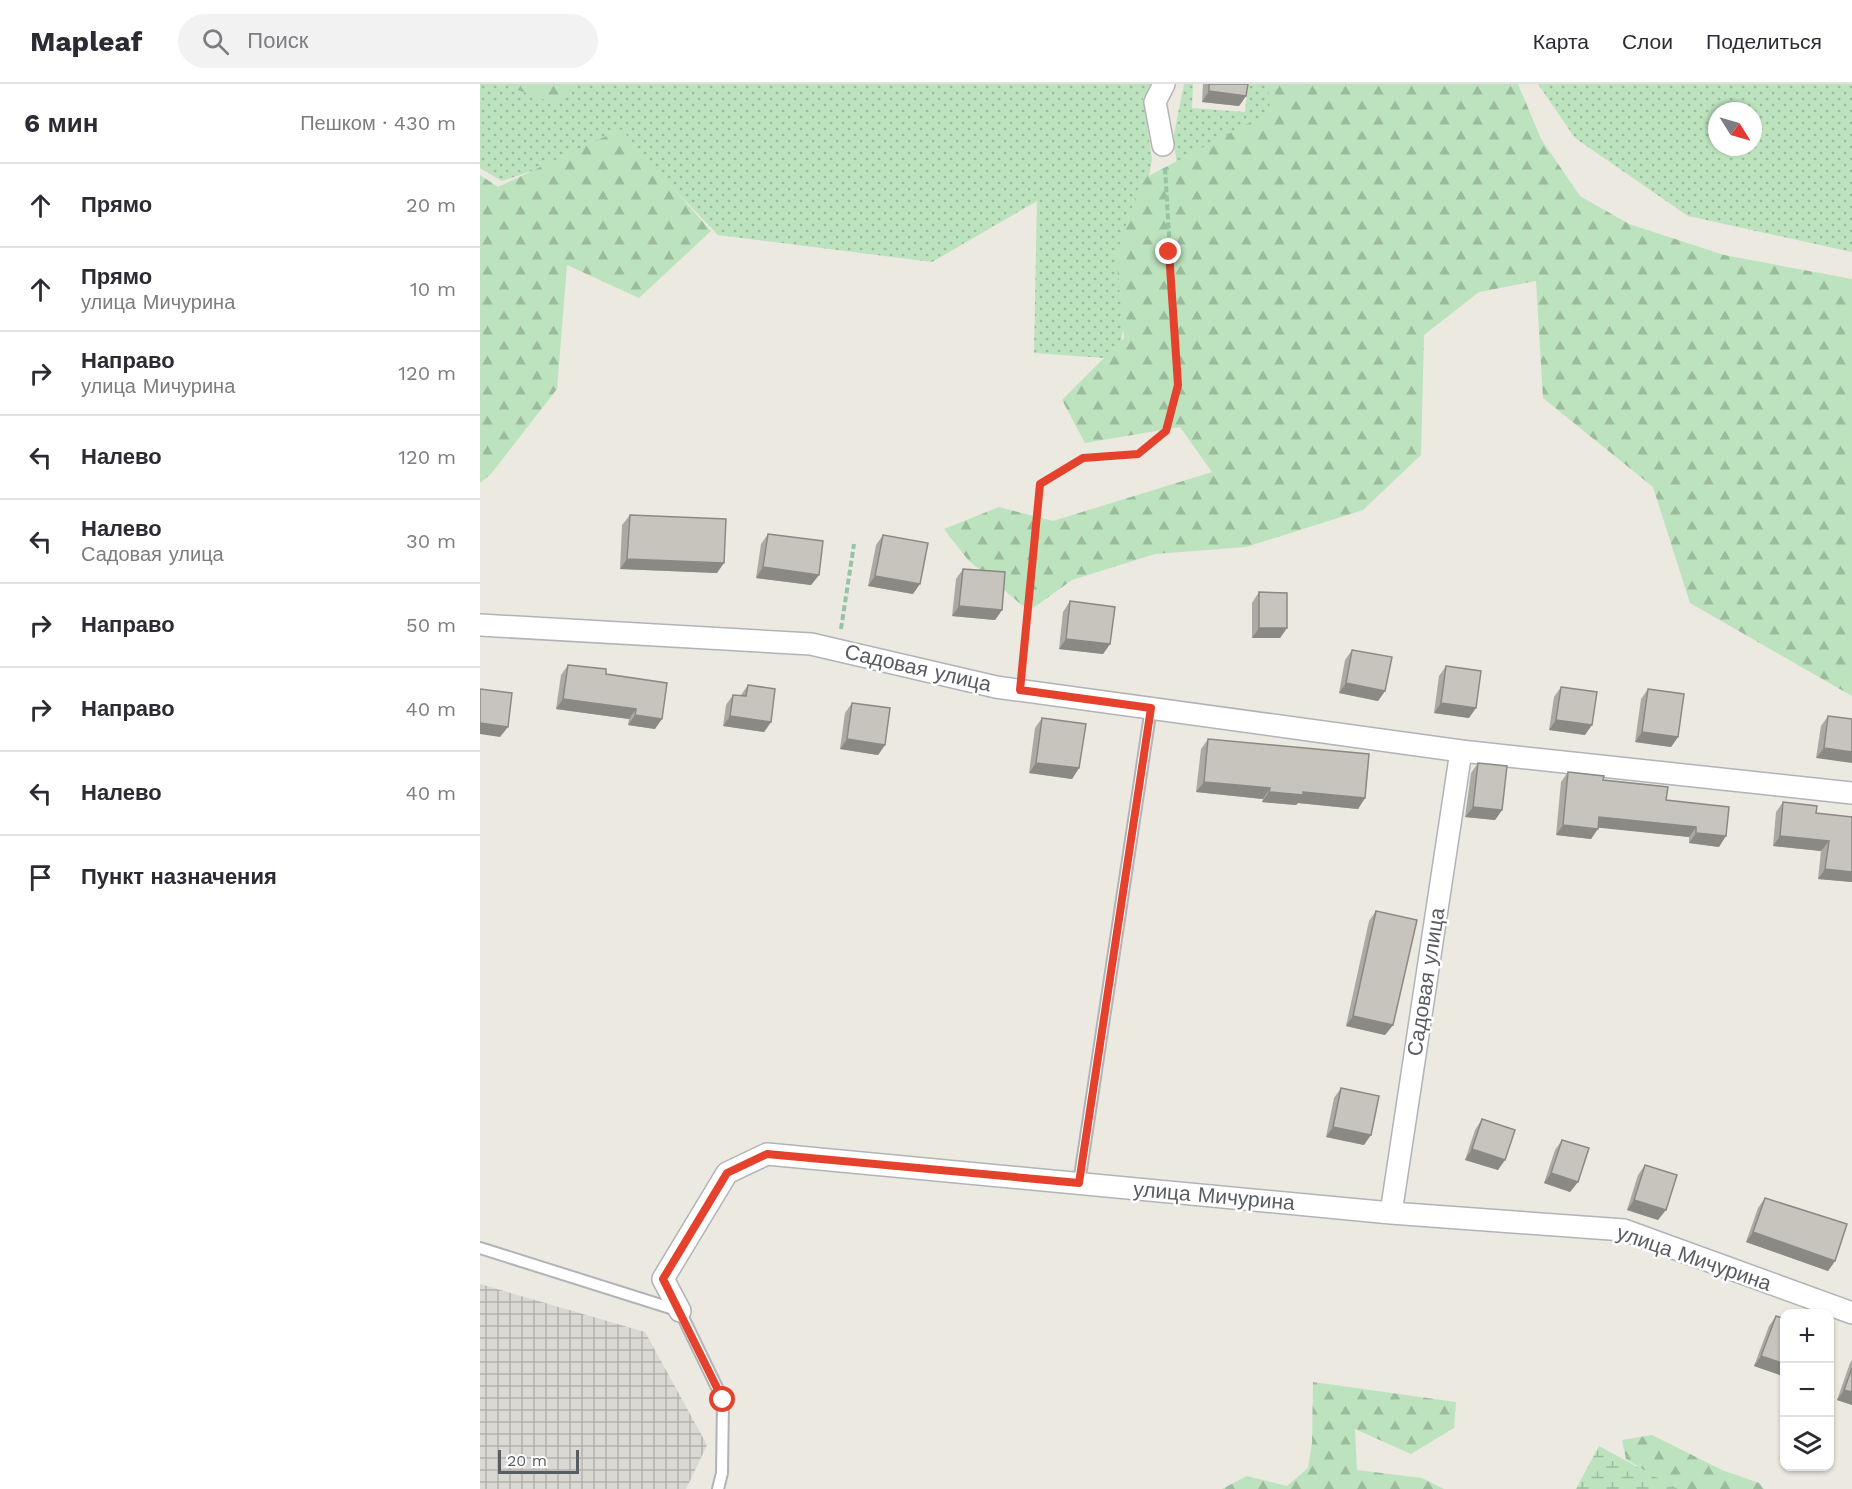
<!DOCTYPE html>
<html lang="ru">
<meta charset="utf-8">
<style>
body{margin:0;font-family:"Work Sans",sans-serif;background:#f2f2f3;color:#2b2b33}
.controls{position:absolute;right:18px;bottom:18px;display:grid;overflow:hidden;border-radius:12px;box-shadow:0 2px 4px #0004}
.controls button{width:54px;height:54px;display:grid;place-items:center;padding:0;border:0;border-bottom:2px solid #e1e1e2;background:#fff;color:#2b2b33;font:30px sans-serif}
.compass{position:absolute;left:1228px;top:18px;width:54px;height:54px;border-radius:50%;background:#fff;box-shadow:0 2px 4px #0004;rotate:127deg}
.scale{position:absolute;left:18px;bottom:15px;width:81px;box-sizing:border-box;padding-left:6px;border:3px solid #595c60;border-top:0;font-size:16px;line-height:21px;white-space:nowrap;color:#595c60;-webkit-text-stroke:4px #fff;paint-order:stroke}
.stop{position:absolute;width:18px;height:18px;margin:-14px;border:4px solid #e4422d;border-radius:50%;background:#fff}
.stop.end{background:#e4422d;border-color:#fff;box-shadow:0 2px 6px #0008}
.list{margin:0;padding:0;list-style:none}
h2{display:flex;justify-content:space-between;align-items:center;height:78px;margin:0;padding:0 24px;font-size:26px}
h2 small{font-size:20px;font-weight:400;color:#7c7c81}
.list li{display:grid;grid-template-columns:39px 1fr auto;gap:18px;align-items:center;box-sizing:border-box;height:84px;padding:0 24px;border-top:2px solid #e1e1e2}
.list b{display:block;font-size:22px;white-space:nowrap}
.list p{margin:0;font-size:20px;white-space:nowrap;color:#7c7c81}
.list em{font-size:20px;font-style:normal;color:#7c7c81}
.icon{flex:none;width:33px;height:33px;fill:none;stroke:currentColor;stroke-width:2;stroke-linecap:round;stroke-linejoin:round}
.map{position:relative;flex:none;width:1372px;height:1405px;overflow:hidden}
header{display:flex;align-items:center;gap:36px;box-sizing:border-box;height:84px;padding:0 30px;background:#fff;border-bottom:2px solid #e1e1e2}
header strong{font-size:28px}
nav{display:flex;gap:33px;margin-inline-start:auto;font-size:21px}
.search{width:420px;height:54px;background:#f2f2f3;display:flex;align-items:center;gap:15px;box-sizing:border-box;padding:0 21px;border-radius:33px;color:#7c7c81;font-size:22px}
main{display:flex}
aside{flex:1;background:#fff}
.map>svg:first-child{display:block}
.industrial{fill:url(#industrial-grid)}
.grass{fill:url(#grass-dots);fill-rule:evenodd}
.forest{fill:url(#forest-firs)}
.wetland{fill:url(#wetland-marsh)}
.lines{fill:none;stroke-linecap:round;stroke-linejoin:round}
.service-casing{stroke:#b1b3b7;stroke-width:14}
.minor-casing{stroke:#b1b3b7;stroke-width:24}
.path{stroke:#96c3a4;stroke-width:4;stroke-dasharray:6 3;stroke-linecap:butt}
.service{stroke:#fff;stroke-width:10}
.minor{stroke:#fff;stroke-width:21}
.wall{fill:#aaa9a3}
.shaded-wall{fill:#8b8984}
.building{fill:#c6c4bd;stroke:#8b8984;stroke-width:1.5}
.route{stroke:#e4422d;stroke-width:8}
.labels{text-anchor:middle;stroke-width:5;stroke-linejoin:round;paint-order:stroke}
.street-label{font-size:21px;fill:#595c60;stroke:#fff}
</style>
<header>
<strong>Mapleaf</strong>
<div class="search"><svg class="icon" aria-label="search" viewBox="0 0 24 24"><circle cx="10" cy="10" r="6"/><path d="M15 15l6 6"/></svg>Поиск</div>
<nav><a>Карта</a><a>Слои</a><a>Поделиться</a></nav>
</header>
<main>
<aside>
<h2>6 мин<small>Пешком · 430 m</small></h2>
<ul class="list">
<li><svg class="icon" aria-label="ahead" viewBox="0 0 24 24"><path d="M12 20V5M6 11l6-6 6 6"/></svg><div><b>Прямо</b></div><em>20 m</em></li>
<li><svg class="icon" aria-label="ahead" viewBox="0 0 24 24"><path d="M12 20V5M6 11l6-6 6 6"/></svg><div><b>Прямо</b><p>улица Мичурина</p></div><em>10 m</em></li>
<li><svg class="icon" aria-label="right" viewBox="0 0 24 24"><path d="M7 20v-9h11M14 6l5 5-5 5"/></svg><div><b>Направо</b><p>улица Мичурина</p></div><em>120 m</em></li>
<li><svg class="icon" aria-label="left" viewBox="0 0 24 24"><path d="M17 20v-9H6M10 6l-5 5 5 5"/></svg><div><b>Налево</b></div><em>120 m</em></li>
<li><svg class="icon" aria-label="left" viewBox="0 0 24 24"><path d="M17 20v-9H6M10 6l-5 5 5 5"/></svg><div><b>Налево</b><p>Садовая улица</p></div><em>30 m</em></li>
<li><svg class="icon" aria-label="right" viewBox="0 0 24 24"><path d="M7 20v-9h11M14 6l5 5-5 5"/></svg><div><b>Направо</b></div><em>50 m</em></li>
<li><svg class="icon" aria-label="right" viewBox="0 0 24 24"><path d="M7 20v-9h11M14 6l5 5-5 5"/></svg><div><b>Направо</b></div><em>40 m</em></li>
<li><svg class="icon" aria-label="left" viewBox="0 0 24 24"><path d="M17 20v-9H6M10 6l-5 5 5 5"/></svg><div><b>Налево</b></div><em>40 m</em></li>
<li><svg class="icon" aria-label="arrive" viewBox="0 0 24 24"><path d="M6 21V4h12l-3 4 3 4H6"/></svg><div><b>Пункт назначения</b></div></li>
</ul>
</aside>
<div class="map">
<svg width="1372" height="1405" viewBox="0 0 1372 1405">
<defs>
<pattern id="industrial-grid" width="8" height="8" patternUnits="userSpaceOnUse" patternTransform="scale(1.5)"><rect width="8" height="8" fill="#dad8d2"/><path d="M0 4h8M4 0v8" fill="none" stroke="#b4b2ae"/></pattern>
<pattern id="grass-dots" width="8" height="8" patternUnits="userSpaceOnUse" patternTransform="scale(1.5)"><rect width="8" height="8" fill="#bce3bd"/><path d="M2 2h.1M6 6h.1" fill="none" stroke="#9cbb9d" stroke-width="1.8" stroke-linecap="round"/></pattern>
<pattern id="forest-firs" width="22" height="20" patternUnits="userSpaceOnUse" patternTransform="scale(1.5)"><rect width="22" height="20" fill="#bce3bd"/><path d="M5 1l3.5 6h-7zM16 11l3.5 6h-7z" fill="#9cbb9d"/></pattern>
<pattern id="wetland-marsh" width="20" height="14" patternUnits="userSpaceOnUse" patternTransform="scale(1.5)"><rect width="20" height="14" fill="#bce3bd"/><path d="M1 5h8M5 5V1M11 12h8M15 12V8" fill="none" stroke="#9cbb9d"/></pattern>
</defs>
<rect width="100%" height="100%" fill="#ebe9e0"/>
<path class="industrial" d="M0,1200L165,1248L227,1361L206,1405H0Z"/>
<path class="grass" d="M0,0H674L663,14L672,75L638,275L554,269L557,117L452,178L238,151L146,55L22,97L0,84Z
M704,0H713L712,24L765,28L768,0H800L795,24L700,99L693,55Z
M1058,0H1372V168L1208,132L1095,54ZM1237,27H1273V63H1237Z"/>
<path class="forest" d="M22,0H96L73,19Z
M788,0H1038L1061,55L1100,112L1149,140L1244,171L1372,195V612L1210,519L1173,403L1063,314L1056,197L999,208L944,251L941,371L883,426L766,463L675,470L592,496L549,527L488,476L464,445L519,423L573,437L732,388L700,343L605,359L582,316L644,254L636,170L661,96L790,28Z
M141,45L231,147L159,214L87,181L77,305L11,390L0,399V91L18,103Z
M833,1298L976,1318L974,1344L931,1370L875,1345L877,1386L942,1394L964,1405H742L767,1392L807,1402L828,1384L832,1359Z
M1172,1351L1242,1386L1279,1399L1284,1405H1198L1191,1403L1146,1375L1142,1356Z"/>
<path class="wetland" d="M1119,1362L1198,1405H1096Z"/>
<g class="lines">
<g class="service-casing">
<path id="service" d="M599,1099L671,624
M0,1164L200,1227L243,1316L242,1389L238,1405"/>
</g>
<g class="minor-casing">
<path id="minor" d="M683,61L675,18L684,0
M0,541L331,560L516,603L981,667L1372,709
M911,1129L981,667
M200,1227L183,1195L247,1089L287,1070L911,1129L1144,1146L1372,1229"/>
</g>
<path class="path" d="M361,545L374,460
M542,584L560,400L603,374L658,370L686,347L698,301L685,84"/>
<use href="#service" class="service"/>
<use href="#minor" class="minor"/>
</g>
<path class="wall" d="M723,0H768L766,12L759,22L722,18Z
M150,431L237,489L140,485L142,441Z
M288,450L339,491L331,501L276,494L281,460Z
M403,451L433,510L388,502L396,461Z
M483,485L522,526L515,536L472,532L476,495Z
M779,508L807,544L800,554H772V519Z
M590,517L630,560L623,570L579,565L583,528Z
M872,566L905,607L898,617L859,609L865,576Z
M88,581L126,590L175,645L148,641L149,635L76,625L81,591Z
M966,582L989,634L954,629L959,592Z
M268,601L291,638L284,648L243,642L246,621L253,611H261Z
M1081,603L1105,651L1069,646L1074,613Z
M1168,605L1198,653L1191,663L1155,658L1161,615Z
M372,619L405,661L398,671L360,665L365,629Z
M1348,632L1372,635L1336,674L1341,642Z
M562,634L599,684L592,695L549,689L555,644Z
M728,655L885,714L878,725L818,719L816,721L782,718L783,715L716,708L721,665Z
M998,679L1022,726L1015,736L985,733L991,689Z
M1088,688L1123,696L1186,716L1239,763L1209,759V753L1118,743L1111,755L1076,751L1081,698Z
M1303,718L1336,729L1372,798L1338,795L1341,767L1293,762L1296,728Z
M896,827L913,941L905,951L866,942L889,837Z
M861,1004L884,1061L846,1053L854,1014Z
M1002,1035L1018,1086L985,1076L995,1046Z
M1082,1056L1098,1098L1090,1108L1064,1099L1075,1066Z
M1165,1081L1178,1136L1147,1126L1158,1091Z
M1285,1114L1355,1177L1348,1187L1266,1158L1278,1124Z
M1296,1232L1305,1235V1286L1300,1291L1274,1282L1289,1242Z
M1372,1276V1321L1357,1316L1370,1279Z"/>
<path class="shaded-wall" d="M729,7L766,12L759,22L722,18Z
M147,475L244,479L237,489L140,485Z
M283,483L339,491L331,501L276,494Z
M395,492L440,500L433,510L388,502Z
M479,522L522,526L515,536L472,532Z
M779,544H807L800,554H772Z
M586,555L630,560L623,570L579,565Z
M866,599L905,607L898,617L859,609Z
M83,615L156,625L149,635L76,625Z
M961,619L996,624L989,634L954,629Z
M155,631L182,635L175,645L148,641Z
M250,632L291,638L284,648L243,642Z
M1076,636L1112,641L1105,651L1069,646Z
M0,639L28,643L20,653L0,650Z
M1162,648L1198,653L1191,663L1155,658Z
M367,655L405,661L398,671L360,665Z
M1344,664L1372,668V679L1336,674Z
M556,679L599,684L592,695L549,689Z
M724,698L790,704L783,715L716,708Z
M789,708H823L885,714L878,725L818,719L816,721L782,718Z
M993,723L1022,726L1015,736L985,733Z
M1119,733L1216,743L1209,753L1112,743Z
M1083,741L1118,745L1111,755L1076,751Z
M1216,749L1246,752L1239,763L1209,759Z
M1300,752L1349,757L1341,767L1293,762Z
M1345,785L1372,788V798L1338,795Z
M873,932L913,941L905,951L866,942Z
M853,1043L891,1051L884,1061L846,1053Z
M992,1065L1025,1076L1018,1086L985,1076Z
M1071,1089L1098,1098L1090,1108L1064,1099Z
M1154,1116L1186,1126L1178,1136L1147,1126Z
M1273,1148L1355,1177L1348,1187L1266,1158Z
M1281,1272L1305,1280V1286L1300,1291L1274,1282Z
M1364,1306L1372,1308V1321L1357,1316Z"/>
<path class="building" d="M729,0H768L766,12L729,7Z
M150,431L246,435L244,479L147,475Z
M288,450L343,457L339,491L283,483Z
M403,451L448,459L440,500L395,492Z
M483,485L525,488L522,526L479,522Z
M779,508L807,509V544H779Z
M590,517L635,523L630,560L586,555Z
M872,566L912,573L905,607L866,599Z
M88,581L126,585V590L187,599L182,635L155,631L156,625L83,615Z
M966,582L1001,587L996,624L961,619Z
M268,601L295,605L291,638L250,632L253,611L266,612Z
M1081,603L1117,608L1112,641L1076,636Z
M0,605L32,609L28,643L0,639Z
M1168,605L1204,610L1198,653L1162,648Z
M372,619L410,624L405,661L367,655Z
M1348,632L1372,635V668L1344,664Z
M562,634L606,640L599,684L556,679Z
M728,655L889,670L885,714L823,708V711L789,708L790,704L724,698Z
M998,679L1027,682L1022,726L993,723Z
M1088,688L1124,692L1123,696L1188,703L1186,716L1249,723L1246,752L1216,749V743L1119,733L1118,745L1083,741Z
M1303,718L1337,722L1336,729L1372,733V788L1345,785L1349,757L1300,752Z
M896,827L937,836L913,941L873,932Z
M861,1004L899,1012L891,1051L853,1043Z
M1002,1035L1035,1046L1025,1076L992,1065Z
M1082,1056L1109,1064L1098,1098L1071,1089Z
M1165,1081L1197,1091L1186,1126L1154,1116Z
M1285,1114L1367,1140L1355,1177L1273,1148Z
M1296,1232L1305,1235V1280L1281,1272Z
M1372,1284V1308L1364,1306Z"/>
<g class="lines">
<path class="route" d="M243,1316L183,1195L247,1089L287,1070L599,1099L671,624L540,606L560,400L603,374L658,370L686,347L698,301L689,168"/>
</g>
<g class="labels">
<g class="street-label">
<text transform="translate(438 584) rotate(13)" y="7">Садовая улица</text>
<text transform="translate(946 898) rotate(-81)" y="7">Садовая улица</text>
<text transform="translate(734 1112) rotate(5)" y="7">улица Мичурина</text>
<text transform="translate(1214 1174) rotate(19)" y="7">улица Мичурина</text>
</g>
</g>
</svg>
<div class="controls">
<button>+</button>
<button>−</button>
<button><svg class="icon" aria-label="layers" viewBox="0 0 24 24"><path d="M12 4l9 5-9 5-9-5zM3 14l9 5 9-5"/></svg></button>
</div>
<svg class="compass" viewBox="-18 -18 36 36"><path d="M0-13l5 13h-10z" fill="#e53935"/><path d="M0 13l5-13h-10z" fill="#7c7c81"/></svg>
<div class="scale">20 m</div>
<div class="stop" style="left:243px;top:1316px"></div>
<div class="stop end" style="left:689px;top:168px"></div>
</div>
</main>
